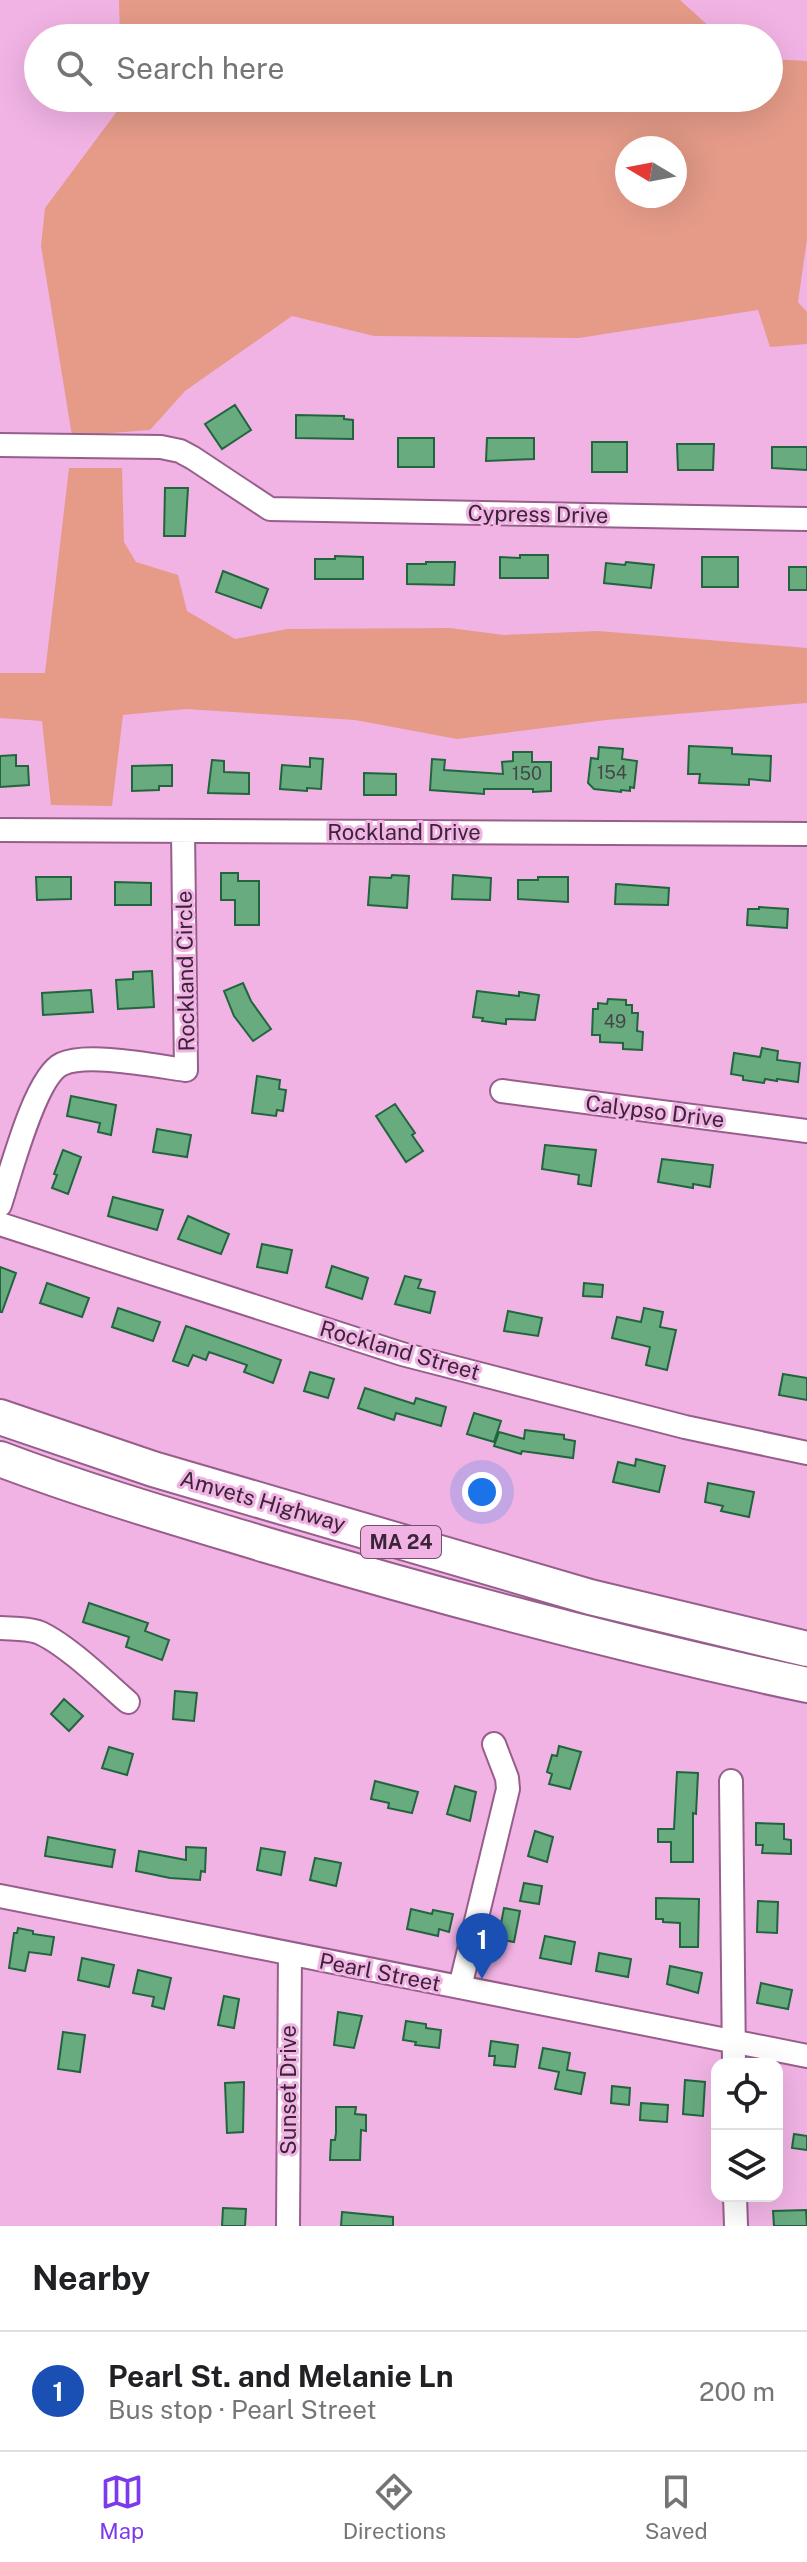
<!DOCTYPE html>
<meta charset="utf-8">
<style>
body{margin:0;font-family:"Public Sans",sans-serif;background:#f6f6f6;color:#202124}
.controls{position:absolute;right:24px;bottom:24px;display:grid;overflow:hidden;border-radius:16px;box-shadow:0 8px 32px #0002}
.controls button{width:72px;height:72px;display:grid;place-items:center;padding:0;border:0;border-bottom:2px solid #e0e0e0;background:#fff;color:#202124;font:40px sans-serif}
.compass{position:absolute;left:615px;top:136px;width:72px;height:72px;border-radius:50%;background:#fff;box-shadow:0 8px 32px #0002;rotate:280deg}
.you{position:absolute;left:482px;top:1492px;width:28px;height:28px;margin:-20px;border:6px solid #fff;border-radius:50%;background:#1a73e8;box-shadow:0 0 0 12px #1a73e833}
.badge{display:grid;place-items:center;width:52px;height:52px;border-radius:50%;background:#7c3aed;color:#fff;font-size:26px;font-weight:700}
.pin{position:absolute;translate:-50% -66px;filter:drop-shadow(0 2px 4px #0008)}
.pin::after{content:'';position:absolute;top:42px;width:28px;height:24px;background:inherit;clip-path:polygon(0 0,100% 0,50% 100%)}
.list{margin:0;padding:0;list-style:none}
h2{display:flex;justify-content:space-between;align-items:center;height:104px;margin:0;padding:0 32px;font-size:34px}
h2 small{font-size:26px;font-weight:400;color:#757577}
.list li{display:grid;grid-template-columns:52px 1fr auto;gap:24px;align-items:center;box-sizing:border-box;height:120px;padding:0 32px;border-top:2px solid #e0e0e0}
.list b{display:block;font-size:30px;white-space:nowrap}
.list p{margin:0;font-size:26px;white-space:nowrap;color:#757577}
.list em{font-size:26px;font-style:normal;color:#757577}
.icon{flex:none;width:44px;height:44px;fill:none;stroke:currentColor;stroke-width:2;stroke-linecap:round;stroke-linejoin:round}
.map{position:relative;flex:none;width:807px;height:2226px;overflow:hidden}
.search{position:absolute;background:#fff;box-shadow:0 8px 32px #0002;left:24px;right:24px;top:24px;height:88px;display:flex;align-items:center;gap:20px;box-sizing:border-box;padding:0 28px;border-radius:44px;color:#757577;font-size:30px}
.sheet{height:224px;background:#fff}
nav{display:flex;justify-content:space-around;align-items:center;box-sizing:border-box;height:112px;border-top:2px solid #e0e0e0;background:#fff;font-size:22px;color:#757577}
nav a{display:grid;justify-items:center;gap:4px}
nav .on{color:#7c3aed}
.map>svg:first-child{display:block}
.green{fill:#e59b88;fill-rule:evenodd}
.building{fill:#68ab7f;stroke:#20653e;stroke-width:2}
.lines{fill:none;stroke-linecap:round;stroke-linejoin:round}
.minor-casing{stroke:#975e8b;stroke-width:26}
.highway-casing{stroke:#975e8b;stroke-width:38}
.minor{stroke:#fff;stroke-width:22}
.highway{stroke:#fff;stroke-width:34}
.labels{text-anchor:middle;stroke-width:6;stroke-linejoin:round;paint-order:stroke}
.number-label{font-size:18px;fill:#464649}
.shield{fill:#f1b3e4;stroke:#724f6b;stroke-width:2}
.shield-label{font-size:20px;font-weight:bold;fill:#3b2437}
.street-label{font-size:22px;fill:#3b2437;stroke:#f1b3e4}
</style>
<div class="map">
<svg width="807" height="2226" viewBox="0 0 807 2226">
<rect width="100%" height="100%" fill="#f1b3e4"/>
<path class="green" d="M119,0H680L722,38H120Z
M769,59L807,61V239L798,302L807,312V344L770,347L758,310L579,338L374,336L292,316L185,391L150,430L72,436L41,246L45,208L121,106V98H769ZM627,148H675V196H627Z
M69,468H122L124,542L136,562L178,575L187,611L235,639L287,629L450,628L504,635L598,631L807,648V703L606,720L457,739L355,720L186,709L123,715L112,806L51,805L42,721L0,718V673H45Z"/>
<path class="building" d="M235,405L251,430L222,449L205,424Z
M296,415L344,416V419L353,420V439L296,438Z
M398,438H434V467H398Z
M487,438H534V459L486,461Z
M592,442H627V472H592Z
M677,444H714L713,470H678Z
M772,447H807V470L772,468Z
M165,488H188L185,536H164Z
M520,555H548V578H500V557L520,558Z
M335,556L363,557V579H315V559H335Z
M702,557H738V587H702Z
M426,562H455L454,585L407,584V564H426Z
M626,562L654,565L651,588L604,583L606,563L625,565Z
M789,567H807V590H789Z
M223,571L268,589L261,608L216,592Z
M689,746L732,748V754L771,756L770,781L749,779V785L699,783L700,774H688Z
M599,747L623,749L622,759L637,761L634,788L630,787V791L621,790V792L594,789L588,783L591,758L598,759Z
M513,752H532V762H551V791L533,792V789H484V794L430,790L432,759L445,760L444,770L503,774L502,762L513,761Z
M16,755V766H28L29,785L0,787V756Z
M310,758L323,759L321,789L307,788V791L280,789L282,765L310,767Z
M212,760L224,761V772L249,773V794L208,793Z
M172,765V786H159V790L132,791V766Z
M364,773L396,774V795H364Z
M221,873H238V881H259V925H235V900H221Z
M392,875L409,876L407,908L368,905L370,877L391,878Z
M453,875L491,878L490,900L452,899Z
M36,877H71V899L37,900Z
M538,877H568V902L518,899V880H538Z
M115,882L151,883V905H115Z
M616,884L669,888L668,905L615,904Z
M759,907L788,909L787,928L747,925L748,909H759Z
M152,971L154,1007L118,1009L116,980L133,979V972Z
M243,983L251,1001L271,1029L253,1041L234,1016L224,991Z
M91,990L93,1012L43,1015L42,993Z
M477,991L519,996V992L539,995L535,1020L506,1019V1024L482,1021L483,1018L473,1017Z
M608,999L626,1000V1005H632V1013H638L637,1031L643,1032L642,1050L623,1049V1043L600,1042V1035H592L593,1009H598V1003L607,1004Z
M762,1048L778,1051L777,1060L800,1063L798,1082L777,1079V1081L765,1079L764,1083L743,1080V1076L731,1074L734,1053L760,1057Z
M257,1076L280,1080L279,1089L286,1090L283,1111L277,1110L276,1116L252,1113Z
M71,1096L116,1105L111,1135L98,1132L100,1123L67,1116Z
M395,1104L415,1133L412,1135L423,1151L406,1162L376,1116Z
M157,1129L191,1135L187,1157L153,1152Z
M545,1145L596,1150L591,1186L578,1184L579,1175L542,1169Z
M63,1150L81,1157L68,1194L52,1188L57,1175L54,1174Z
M662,1159L713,1165L710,1187L693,1184V1188L658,1182Z
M113,1197L163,1210L157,1230L108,1216Z
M188,1216L229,1234L221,1254L178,1239Z
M262,1244L292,1250L287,1273L257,1267Z
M332,1266L368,1278L362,1299L326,1287Z
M0,1267L16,1273L2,1312H0Z
M405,1276L421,1280L418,1288L435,1292L430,1313L395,1304Z
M47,1283L89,1298L82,1317L40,1303Z
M584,1283L603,1285L602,1297L583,1296Z
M118,1308L160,1322L153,1341L112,1327Z
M644,1308L663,1312L660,1327L676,1330L667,1370L646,1365L650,1347L612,1338L617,1317L641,1322Z
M508,1311L542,1318L538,1336L504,1331Z
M186,1326L281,1360L273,1383L244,1372L247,1365L209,1352L206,1360L193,1355L188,1366L173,1361Z
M310,1372L334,1379L328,1398L304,1391Z
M783,1374L807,1378V1400L779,1395Z
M365,1388L414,1404L416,1398L446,1407L441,1426L396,1413L394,1420L358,1408Z
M474,1413L501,1421L494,1442L467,1434Z
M525,1430L564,1435V1439L575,1441L573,1458L522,1451L521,1454L494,1446L499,1432L524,1439Z
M636,1459L665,1466L659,1492L613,1482L618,1462L635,1466Z
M708,1483L754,1492L749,1517L721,1511L723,1506L705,1502Z
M89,1603L148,1623L145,1631L169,1640L162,1660L126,1647L129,1637L83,1622Z
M175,1691L197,1693L194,1721L173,1719Z
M64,1699L83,1716L69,1731L51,1714Z
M559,1746L581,1752L570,1789L549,1784L552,1774L547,1772L552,1755L557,1756Z
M109,1747L133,1754L127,1775L102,1768Z
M677,1772L698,1773L696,1814L693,1813V1862H671V1842H658V1829H674Z
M375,1781L418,1792L412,1813L388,1808L389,1803L371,1799Z
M455,1786L476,1792L470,1821L447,1814Z
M756,1823L784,1824V1839L791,1840V1854L762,1853L763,1845H756Z
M535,1831L553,1837L547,1862L528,1856Z
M48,1837L115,1850L112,1867L45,1856Z
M186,1847L206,1848L205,1872L201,1871L200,1880L170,1878L136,1871L139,1851L186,1860Z
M261,1848L285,1852L281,1875L257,1870Z
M315,1858L341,1863L336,1886L310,1880Z
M524,1883L542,1886L539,1904L520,1901Z
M656,1898L699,1899L698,1947H680V1923L663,1922V1919H656Z
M758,1901L778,1902L777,1933L757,1932Z
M504,1908L520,1911L514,1942L498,1939Z
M411,1909L432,1914L433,1910L453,1914L449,1932L439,1929L438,1936L407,1929Z
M18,1928L33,1931V1934L54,1937L51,1955L29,1952L25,1971L9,1968L14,1933H17Z
M545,1936L575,1942L571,1964L540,1958Z
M599,1953L631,1959L628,1977L596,1971Z
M82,1958L114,1965L109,1987L78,1980Z
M670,1966L702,1973L698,1993L667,1984Z
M138,1970L171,1978L164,2009L152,2006L154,1997L133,1993Z
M761,1983L792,1990L788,2009L757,2003Z
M224,1996L239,1999L234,2028L218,2025Z
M338,2012L362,2016L354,2048L334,2045Z
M406,2021L426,2024V2028L441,2030L439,2048L415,2045L416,2042L403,2040Z
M63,2032L85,2035L80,2072L58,2069Z
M491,2041L518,2045L515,2067L494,2065L495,2056H489Z
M543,2048L570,2053L567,2070L585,2073L581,2094L555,2089L559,2072L539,2068Z
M685,2080L705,2082L703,2116L683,2114Z
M244,2082L243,2132L227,2133L225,2083Z
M612,2086L630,2088L629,2105L611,2103Z
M641,2103L668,2105L667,2122L640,2120Z
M336,2107H356L355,2114L366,2115V2131L361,2130L360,2160H330L331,2140H335L336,2133Z
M794,2134L807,2136V2150L792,2148Z
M223,2208L246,2209L245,2226H222Z
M806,2210L807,2226H774L773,2211Z
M342,2212L393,2217V2226H341Z"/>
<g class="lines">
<g class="minor-casing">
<path id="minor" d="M0,445L161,447L180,451L193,458L270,509L807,519
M0,830L807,834
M502,1091L807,1131
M0,1205C10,1175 35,1076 62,1064C87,1052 156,1066 186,1070L183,831
M0,1224L402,1354L685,1427L807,1453
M0,1628C13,1629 25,1628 38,1632C65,1643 105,1682 128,1702
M731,1781L734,2064
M0,1896L807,2056
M460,1987L508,1789L507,1778L494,1744
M735,2196L736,2226
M288,2226L290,1954"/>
</g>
<g class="highway-casing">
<path id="highway" d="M0,1417L153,1469L590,1597L807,1649
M0,1459C87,1492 177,1518 266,1545C444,1598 625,1646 807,1685"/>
</g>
<use href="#minor" class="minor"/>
<use href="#highway" class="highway"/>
</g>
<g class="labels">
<g class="number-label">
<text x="612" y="779">154</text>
<text x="527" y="780">150</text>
<text x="615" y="1028">49</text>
</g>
<rect class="shield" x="361" y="1526" width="80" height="32" rx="6"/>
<g class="shield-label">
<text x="401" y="1549">MA 24</text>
</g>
<g class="street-label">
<text transform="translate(538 514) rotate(1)" y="8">Cypress Drive</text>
<text x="404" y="840">Rockland Drive</text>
<text transform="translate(185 971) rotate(-91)" y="8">Rockland Circle</text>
<text transform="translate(655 1111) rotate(7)" y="8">Calypso Drive</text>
<text transform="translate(400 1350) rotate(16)" y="8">Rockland Street</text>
<text transform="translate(263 1501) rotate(16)" y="8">Amvets Highway</text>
<text transform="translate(380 1972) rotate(11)" y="8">Pearl Street</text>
<text transform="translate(288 2090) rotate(-90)" y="8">Sunset Drive</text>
</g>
</g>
</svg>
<div class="controls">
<button><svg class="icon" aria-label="locate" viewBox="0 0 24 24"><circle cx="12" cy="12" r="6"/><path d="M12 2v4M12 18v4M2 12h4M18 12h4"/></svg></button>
<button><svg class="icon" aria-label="layers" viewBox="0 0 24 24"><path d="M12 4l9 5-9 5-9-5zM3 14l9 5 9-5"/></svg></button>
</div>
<svg class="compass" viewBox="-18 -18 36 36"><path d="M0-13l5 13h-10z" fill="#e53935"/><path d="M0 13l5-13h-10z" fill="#757577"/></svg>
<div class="you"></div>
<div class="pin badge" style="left:482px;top:1979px;background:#1a4fb4">1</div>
<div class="search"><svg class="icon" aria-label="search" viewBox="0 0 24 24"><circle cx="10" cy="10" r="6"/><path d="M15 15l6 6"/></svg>Search here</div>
</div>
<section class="sheet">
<h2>Nearby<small></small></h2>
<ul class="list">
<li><span class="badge" style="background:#1a4fb4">1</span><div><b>Pearl St. and Melanie Ln</b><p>Bus stop · Pearl Street</p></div><em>200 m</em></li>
</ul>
</section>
<nav>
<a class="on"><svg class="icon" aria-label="map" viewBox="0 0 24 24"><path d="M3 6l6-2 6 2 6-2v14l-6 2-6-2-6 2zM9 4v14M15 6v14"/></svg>Map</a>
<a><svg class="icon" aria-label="directions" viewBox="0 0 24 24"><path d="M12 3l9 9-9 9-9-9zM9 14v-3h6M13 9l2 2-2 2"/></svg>Directions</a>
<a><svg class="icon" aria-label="saved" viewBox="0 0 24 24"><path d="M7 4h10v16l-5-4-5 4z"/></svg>Saved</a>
</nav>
